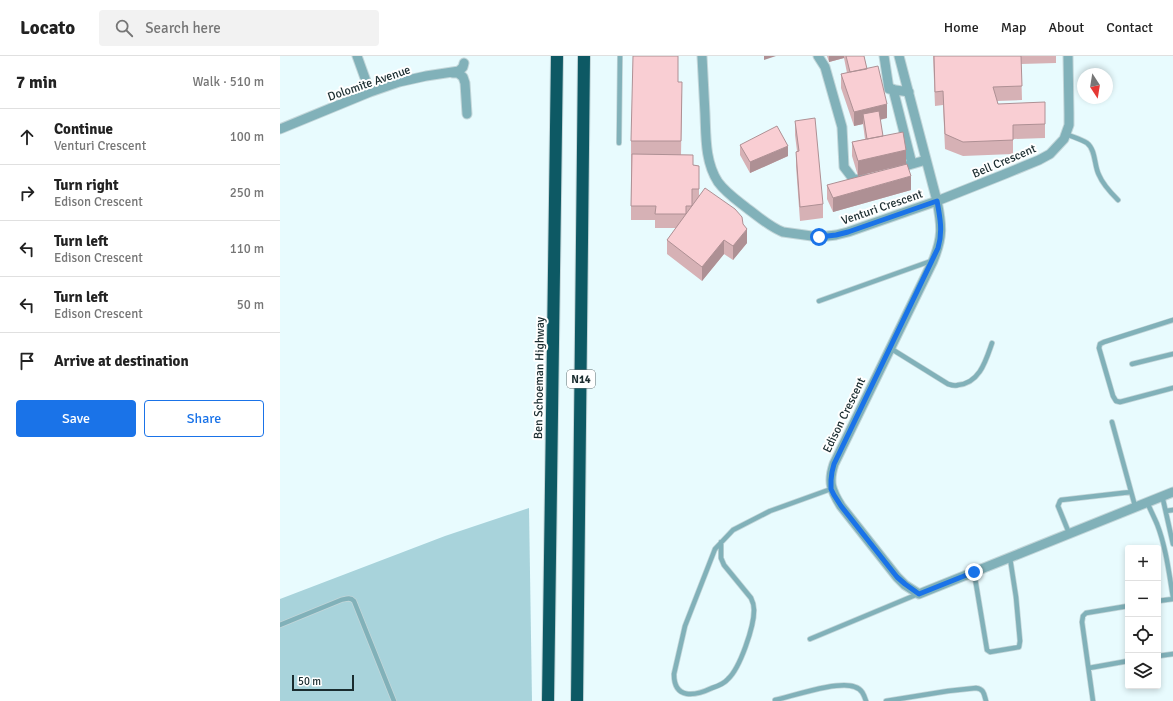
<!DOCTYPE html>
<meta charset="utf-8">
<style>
body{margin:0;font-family:Signika,sans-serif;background:#f2f2f2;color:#222}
.controls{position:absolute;right:12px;bottom:12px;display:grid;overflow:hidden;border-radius:4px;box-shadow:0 2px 6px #0003}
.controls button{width:36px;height:36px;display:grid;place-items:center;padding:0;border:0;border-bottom:1px solid #e0e0e0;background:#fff;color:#222;font:20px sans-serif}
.compass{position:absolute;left:797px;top:12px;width:36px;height:36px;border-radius:50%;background:#fff;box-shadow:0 2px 6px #0003;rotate:168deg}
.scale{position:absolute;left:12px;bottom:10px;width:62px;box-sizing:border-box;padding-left:4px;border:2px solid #1a2c2f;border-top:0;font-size:11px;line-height:14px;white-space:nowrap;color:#1a2c2f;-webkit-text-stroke:3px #fff;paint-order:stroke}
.stop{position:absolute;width:12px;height:12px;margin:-9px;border:3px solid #1a73e8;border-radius:50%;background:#fff}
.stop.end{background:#1a73e8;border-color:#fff;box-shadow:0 1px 4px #0008}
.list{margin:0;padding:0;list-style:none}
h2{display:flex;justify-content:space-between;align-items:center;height:52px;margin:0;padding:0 16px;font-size:17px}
h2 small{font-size:13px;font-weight:400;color:#767676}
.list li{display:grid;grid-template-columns:26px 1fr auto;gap:12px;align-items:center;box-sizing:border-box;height:56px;padding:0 16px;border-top:1px solid #e0e0e0}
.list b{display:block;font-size:15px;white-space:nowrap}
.list p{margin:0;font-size:13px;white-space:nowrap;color:#767676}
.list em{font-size:13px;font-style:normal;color:#767676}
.actions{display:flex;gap:8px;padding:12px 16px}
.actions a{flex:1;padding:9px 0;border:1px solid #1a73e8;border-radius:4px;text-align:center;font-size:14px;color:#1a73e8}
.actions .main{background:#1a73e8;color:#fff}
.icon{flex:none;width:22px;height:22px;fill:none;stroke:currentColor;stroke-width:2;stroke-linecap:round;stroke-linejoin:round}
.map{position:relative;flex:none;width:893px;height:645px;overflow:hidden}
header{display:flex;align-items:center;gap:24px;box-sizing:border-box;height:56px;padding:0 20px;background:#fff;border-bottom:1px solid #e0e0e0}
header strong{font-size:19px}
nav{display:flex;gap:22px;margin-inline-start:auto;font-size:14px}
.search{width:280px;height:36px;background:#f2f2f2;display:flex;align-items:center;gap:10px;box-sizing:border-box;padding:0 14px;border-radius:4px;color:#767676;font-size:15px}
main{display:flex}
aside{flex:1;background:#fff}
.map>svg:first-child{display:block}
.green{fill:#a8d3db}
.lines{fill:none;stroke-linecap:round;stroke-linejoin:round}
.lane-casing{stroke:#c3d6d9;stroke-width:6}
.street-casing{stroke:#c3d6d9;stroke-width:11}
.highway-casing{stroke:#c3d6d9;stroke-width:14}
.lane{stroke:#81b1b9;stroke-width:4.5}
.street{stroke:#81b1b9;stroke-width:9}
.highway{stroke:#0d5964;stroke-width:12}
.wall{fill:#d6b1b5}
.shaded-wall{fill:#ae9094}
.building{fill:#f9ced3;stroke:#ae9094}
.route{stroke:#1a73e8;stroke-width:5}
.labels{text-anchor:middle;stroke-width:4;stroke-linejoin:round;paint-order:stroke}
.shield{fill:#fff;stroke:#5f6b6d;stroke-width:1}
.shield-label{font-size:11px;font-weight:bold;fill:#1a2c2f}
.street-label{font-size:12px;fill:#1a2c2f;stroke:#fff}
</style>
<header>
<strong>Locato</strong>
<div class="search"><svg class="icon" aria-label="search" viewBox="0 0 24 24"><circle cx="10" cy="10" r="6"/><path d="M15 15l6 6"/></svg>Search here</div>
<nav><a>Home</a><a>Map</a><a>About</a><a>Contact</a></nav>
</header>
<main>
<aside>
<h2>7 min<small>Walk · 510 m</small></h2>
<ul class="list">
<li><svg class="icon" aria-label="ahead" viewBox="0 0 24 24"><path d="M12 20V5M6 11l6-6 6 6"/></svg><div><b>Continue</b><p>Venturi Crescent</p></div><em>100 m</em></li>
<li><svg class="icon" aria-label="right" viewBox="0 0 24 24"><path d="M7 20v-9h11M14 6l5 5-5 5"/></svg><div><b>Turn right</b><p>Edison Crescent</p></div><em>250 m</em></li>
<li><svg class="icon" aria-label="left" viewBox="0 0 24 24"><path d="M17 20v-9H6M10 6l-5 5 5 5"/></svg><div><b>Turn left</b><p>Edison Crescent</p></div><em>110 m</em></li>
<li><svg class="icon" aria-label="left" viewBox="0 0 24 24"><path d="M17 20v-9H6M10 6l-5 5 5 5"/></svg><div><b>Turn left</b><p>Edison Crescent</p></div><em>50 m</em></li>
<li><svg class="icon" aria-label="arrive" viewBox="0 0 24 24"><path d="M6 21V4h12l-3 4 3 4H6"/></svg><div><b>Arrive at destination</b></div></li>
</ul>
<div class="actions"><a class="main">Save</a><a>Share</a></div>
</aside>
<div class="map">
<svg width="893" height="645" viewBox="0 0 893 645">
<rect width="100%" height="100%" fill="#e8fbfe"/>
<path class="green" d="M249,452L252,645H0V543L165,480Z"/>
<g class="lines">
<g class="lane-casing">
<path id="lane" d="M786,78C793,81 801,83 807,87C816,94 814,110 819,119C823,129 831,137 838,144
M339,87L340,0
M539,245L651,205
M893,264L824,286L820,288L819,292L833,340L836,345L840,346L893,332
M610,292L668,328C671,329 675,330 678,329C700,327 706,304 712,287
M852,308L893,298
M832,366L855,450
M882,439L893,488
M867,446C870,453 874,461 877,468C886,491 889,517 893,541
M886,455L893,454
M789,477L778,450L780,445L781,444L851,436
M441,486V502L444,509L471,542C473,546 474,550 474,554C474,571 460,612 448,623C444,628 438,630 432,632C415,640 394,644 394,618L405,570L435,493L453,474L490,455L551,433
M694,516L707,594L710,596L739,591L740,585L736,541L730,502
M878,545L893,543
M0,569L61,544C66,543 70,541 74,545L114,645
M530,583L638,538
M878,600L893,598
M809,612L848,605
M495,644C513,640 559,624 575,631C582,633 584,639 586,645
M606,645L668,635L696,632C704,633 704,638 706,645
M813,645L802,566L803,560L806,557L848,550"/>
</g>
<g class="street-casing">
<path id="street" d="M77,0L90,36
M422,0C423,19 424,39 425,58C426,81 425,106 438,126C446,137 458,145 468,153C479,161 490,171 503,176L539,181L556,179L568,176L657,145L725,118L759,104L770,98L784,83L789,69V58L788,0
M538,0L545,11L562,71L564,111L574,124L583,122
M604,0L609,33L629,36
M619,0L657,145C662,170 663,181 653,205L554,408C548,426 551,434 561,450L617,521L625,529L639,538L893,436
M173,17H178L183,21L185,27L187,58
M613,33L632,108
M0,73L90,36L119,26L146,20L179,15L183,11L184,7
M615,113L646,104"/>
</g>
<g class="highway-casing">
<path id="highway" d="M268,645L277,0
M297,645L304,0"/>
</g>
<use href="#lane" class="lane"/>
<use href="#street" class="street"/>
<use href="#highway" class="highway"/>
</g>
<path class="wall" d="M547,0H584L587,13L607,62L600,64L603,80L626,108L578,120L572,100V86L585,83L583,68L574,70L561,32V18L567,17L564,2L549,6Z
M653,0H776V7L741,8L742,44L717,45L718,48L765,68V82L733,83V98L683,100L665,93L663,49L655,50Z
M398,26L402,40L401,99L413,109L419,110V140L467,187L453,204L444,198L422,225L387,198V184L396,172H375V164H351V85Z
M515,65L543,148V162L520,165L516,110V96L517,95L515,79Z
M460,89L508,100L470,117L460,99Z
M547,129L631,134L553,156L547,143Z"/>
<path class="shaded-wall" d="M484,0H496L484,4Z
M549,0H564V2L549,6Z
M607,48V62L584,67L583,58V68L574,70V56Z
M508,90V100L470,117V106Z
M626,94V108L578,120V105Z
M631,120V134L553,156V142Z
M467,173V187L453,204V190Z
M444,184V198L422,225V211Z"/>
<path class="building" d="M353,0H398V26H402L401,85H351Z
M566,0H584L587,13L570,16Z
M654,0H741L742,30L713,31L718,48L765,46V68L733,69V84L683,86L665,78L663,35L655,36Z
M598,10L607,48L574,56L561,18Z
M599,55L603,80L587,83L583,58Z
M535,62L543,148L520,151L516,96L519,95L515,65Z
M497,70L508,90L470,106L460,89Z
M623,76L626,94L578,105L572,86Z
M352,98L413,99V109L419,110V133H412V150H406V158H375L376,150H351Z
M627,108L631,120L553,142L547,129Z
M425,132L455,153L462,161L463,168L467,173L453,190L444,184L422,211L387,184Z"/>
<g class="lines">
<path class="route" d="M539,181L556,179L568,176L657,145C660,161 663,176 658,192L554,408L552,416L551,424V433L554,439L561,450L617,521L625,528L639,538L694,516"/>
</g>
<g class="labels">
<rect class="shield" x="287" y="314" width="28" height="18" rx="3"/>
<g class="shield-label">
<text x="301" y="327">N14</text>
</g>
<g class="street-label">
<text transform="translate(89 27) rotate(-19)" y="4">Dolomite Avenue</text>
<text transform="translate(724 105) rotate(-23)" y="4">Bell Crescent</text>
<text transform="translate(602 151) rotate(-19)" y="4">Venturi Crescent</text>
<text transform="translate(259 322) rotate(-89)" y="4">Ben Schoeman Highway</text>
<text transform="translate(564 359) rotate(-64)" y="4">Edison Crescent</text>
</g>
</g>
</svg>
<div class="controls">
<button>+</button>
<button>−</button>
<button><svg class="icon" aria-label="locate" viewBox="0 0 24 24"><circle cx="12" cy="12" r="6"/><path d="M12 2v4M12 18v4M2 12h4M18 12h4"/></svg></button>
<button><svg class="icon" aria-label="layers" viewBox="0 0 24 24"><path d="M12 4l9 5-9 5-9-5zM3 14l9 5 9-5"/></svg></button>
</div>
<svg class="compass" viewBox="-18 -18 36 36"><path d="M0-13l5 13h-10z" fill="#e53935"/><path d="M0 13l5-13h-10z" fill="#767676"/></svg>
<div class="scale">50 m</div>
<div class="stop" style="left:539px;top:181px"></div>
<div class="stop end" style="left:694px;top:516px"></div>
</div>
</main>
